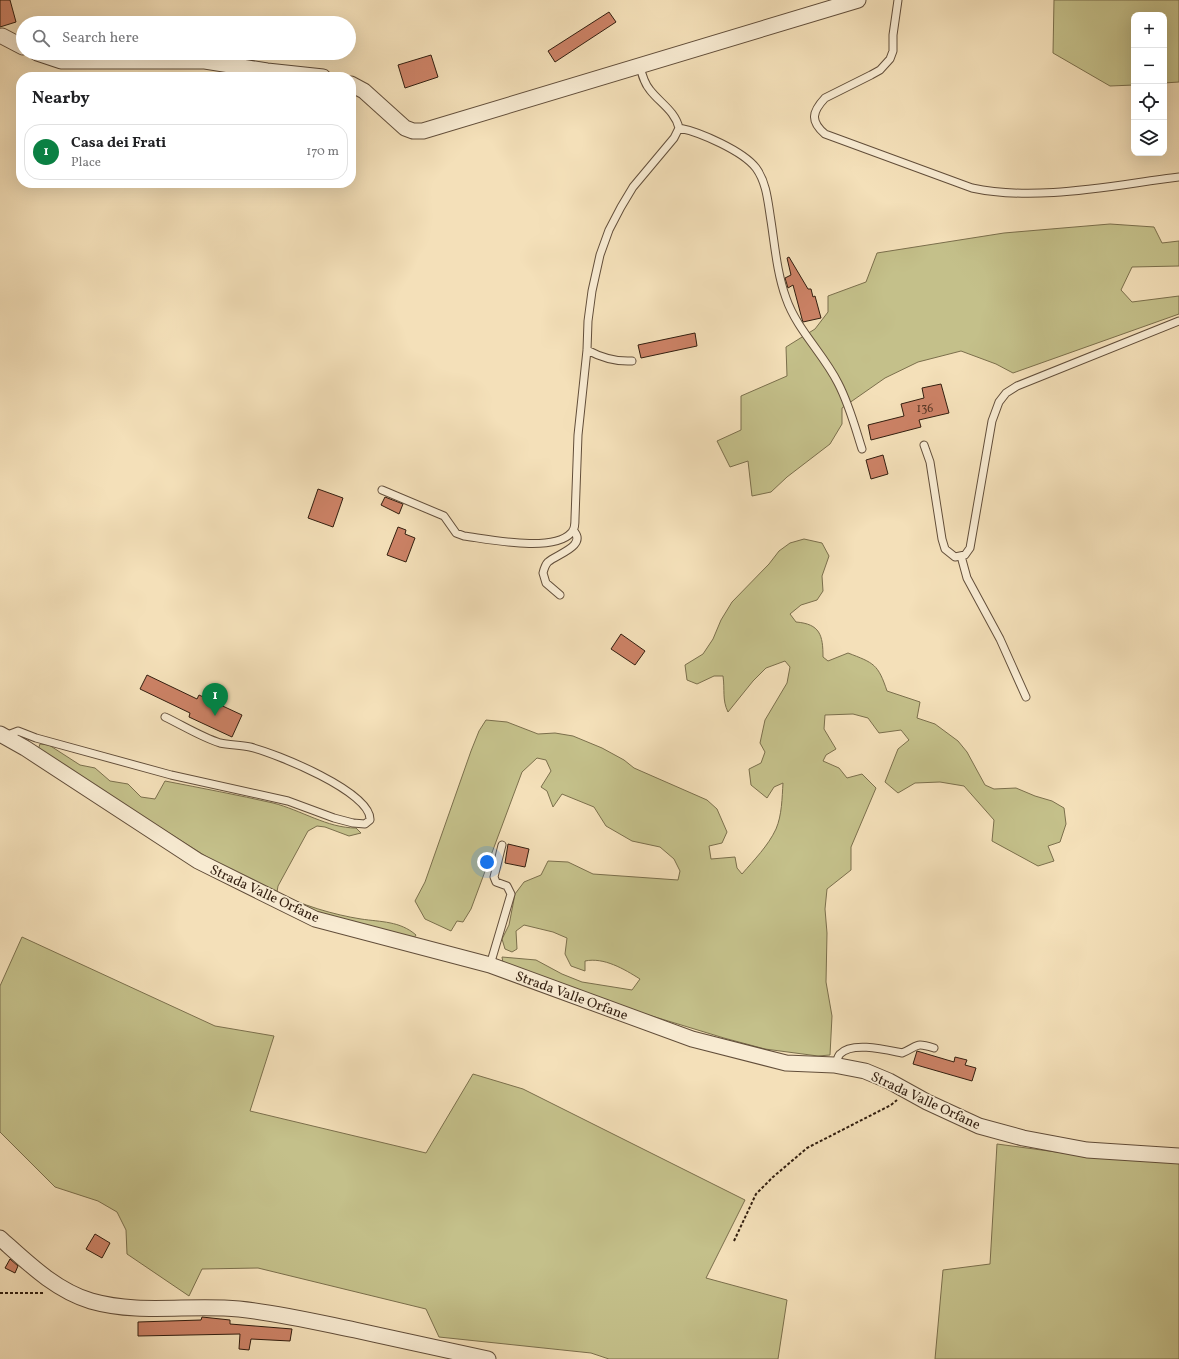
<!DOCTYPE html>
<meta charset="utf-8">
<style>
body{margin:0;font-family:Vollkorn,serif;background:#f2f2f2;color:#202124}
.controls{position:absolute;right:12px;top:12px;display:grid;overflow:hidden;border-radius:8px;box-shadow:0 4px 16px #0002}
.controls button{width:36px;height:36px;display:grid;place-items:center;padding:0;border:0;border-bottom:1px solid #e0e0e0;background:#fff;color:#202124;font:20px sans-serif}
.you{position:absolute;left:487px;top:862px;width:14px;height:14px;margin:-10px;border:3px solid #fff;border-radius:50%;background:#1a73e8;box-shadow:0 0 0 6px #1a73e833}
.badge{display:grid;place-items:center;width:26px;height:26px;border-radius:50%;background:#0b8043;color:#fff;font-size:13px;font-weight:700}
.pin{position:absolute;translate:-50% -33px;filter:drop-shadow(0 1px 2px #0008)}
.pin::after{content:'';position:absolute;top:21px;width:14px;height:12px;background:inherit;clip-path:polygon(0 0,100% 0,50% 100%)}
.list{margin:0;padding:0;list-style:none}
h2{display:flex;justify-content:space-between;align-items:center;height:52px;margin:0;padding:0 16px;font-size:17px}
h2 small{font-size:13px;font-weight:400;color:#757577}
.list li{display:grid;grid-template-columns:26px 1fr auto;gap:12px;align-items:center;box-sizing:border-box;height:56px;margin:0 8px 8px;padding:0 8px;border:1px solid #e0e0e0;border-radius:16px}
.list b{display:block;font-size:15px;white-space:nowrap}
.list p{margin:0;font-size:13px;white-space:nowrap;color:#757577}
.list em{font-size:13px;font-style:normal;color:#757577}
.icon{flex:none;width:22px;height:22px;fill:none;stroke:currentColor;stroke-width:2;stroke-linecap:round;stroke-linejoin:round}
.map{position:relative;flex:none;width:1179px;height:1359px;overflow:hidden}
.search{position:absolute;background:#fff;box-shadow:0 4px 16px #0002;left:16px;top:16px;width:340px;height:44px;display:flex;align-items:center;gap:10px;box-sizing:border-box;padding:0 14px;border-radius:22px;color:#757577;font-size:15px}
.panel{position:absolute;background:#fff;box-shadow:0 4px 16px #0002;left:16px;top:72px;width:340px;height:116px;border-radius:16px}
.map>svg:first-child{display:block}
.green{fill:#c4c08a;stroke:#7b6f4c}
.building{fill:#cc8266;stroke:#321e0f}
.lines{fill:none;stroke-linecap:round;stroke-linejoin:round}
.service-casing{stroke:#624e3a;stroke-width:9}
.minor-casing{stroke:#624e3a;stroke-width:17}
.path{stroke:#321e0f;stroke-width:2;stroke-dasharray:3 2;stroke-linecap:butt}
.service{stroke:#f8ebd2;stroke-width:7}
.minor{stroke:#f8ebd2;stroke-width:15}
.labels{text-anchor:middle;stroke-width:3.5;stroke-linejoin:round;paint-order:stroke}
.number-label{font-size:12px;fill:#583725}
.street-label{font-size:14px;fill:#321e0f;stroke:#f8ebd2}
</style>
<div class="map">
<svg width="1179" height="1359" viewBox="0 0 1179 1359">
<rect width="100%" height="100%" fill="#f4e0b9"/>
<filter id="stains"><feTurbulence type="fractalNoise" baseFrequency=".005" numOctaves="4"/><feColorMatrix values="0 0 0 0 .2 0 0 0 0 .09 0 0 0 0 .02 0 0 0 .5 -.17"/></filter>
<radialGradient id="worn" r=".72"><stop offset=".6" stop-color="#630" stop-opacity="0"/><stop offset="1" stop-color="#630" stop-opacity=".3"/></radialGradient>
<path class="green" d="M1054,0H1179V82L1164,83V15H1134V85L1110,86L1053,53Z
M1110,224L1154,227L1162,243L1179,241V266L1132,267L1121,290L1132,302L1179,296V314L1013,373L996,364L961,351L918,362L885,378L842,408V424L830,444L787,477L771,492L752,496L748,461L730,467L717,441L741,430V396L787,376L786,347L815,329L828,312V296L866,282L877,253L1004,233Z
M804,539L822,543L829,556L822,576L823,591L817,600L801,605L790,614L796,622C820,624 823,635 823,657L828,661L848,653C874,663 878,664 887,691L920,702L917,718L935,724L958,741L967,752L985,785L994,789L1016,788L1035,796L1052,801L1064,808L1066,824L1060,842L1048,846L1054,861L1038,866L992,841L994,820L964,786L940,782L915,783L898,793L885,782L898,749L909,740L901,730L879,733L868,718L853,714L825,715L824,729L836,749L826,755L823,761L839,768L847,778L862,774L876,788L851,847V870L827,889L825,909L827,933L826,982L832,1016L830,1055L818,1056L765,1049L724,1038L632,1010L503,963L502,957L536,960L562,974L582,982L632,990L640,979C624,969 604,957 585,961V971L571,966L565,954L567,938L553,932L524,925L516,931L517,949L512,952L505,949L502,939L509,925L515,894L524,882L541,875L548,861L568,862L593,874L678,880L680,871L674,859L660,847L632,841L606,826L594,807L562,794L553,807L547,791L541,787L551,771L546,760L537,758L522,772L471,909L463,922L457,921L451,931L425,919L415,901L425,882L471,751L479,731L486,720L507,722L538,734L555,733L573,736L602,748L624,760L634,768L707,800L717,809L727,832L722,843L709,846L711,859L735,857L737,868L742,874C754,860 768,846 776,829C782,815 782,798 783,783L774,787L767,798L751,785L749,769L761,763L765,752L760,743L765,720L787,683L790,667L785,661L766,668L753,681L728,712C722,700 725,690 723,676H714L697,684L687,680L685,665L703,654L713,639L721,620L732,602L769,564L779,551L790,543Z
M40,744L49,745L80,765L95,768L110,781L128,784L141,797L155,799L165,781C201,788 238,795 273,803C301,810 327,828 356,828L361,833L349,836L325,827L317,826L308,831L278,886L277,892C300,905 335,915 361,919C381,922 400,921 416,935L414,938L331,917L278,897L207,857L38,750Z
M22,937L215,1026L274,1036L250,1111L426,1153L473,1074L523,1089L745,1200L706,1278L787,1300L778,1359H609L591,1353L439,1337L426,1309L258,1268L202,1269L189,1296L127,1254L126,1230L117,1212L98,1201L55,1187L0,1132V986Z
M997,1144L1086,1156L1179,1158V1359H935L943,1270L990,1264Z"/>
<path class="building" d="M0,0H10L16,22L0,27Z
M609,12L616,22L555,62L548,51Z
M431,55L438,77L405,88L398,65Z
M789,257L808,289H811L813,297L815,296L821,318L803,322L802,319L793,285L788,288L785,278L791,275L787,258Z
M695,333L697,346L641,358L638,345Z
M941,384L949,413L919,420L921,427L871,440L868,425L904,416L901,404L924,398L922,388Z
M883,455L888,474L871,479L866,460Z
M318,489L343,498L333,527L308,518Z
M385,497L403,504L399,514L381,505Z
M398,527L406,530L405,534L415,538L406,562L387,555Z
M621,634L645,651L635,665L611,649Z
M147,675L197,699L199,695L242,715L232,737L189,717L190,713L140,689Z
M508,844L529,849L525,867L505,863Z
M917,1051L954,1062L955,1057L967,1060L965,1065L976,1068L972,1081L913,1064Z
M95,1234L110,1243L102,1258L86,1249Z
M10,1259L18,1266L15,1273L5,1268Z
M202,1317L230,1320V1324L292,1329L290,1341L251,1339L249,1350L239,1349L240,1334L138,1336V1322L201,1320Z"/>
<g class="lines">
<g class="service-casing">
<path id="service" d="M898,0L893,35V51L890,59L880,70L871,75L825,98C812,112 810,121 825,134L972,188C1037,202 1113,185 1179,177
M679,128C700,132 743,151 756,168C767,183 768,203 771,221C775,247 777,273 786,298C797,330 823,353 838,383C849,404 855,427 862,449
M587,350C602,358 615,362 632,361
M924,445L930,462L942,539L945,549L955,557L965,555L970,548L992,421L999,402L1006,393L1017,386L1179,321
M382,490L444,516L456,533L464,536C488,539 553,553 571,533C575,530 575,523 575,518L578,435L587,350L588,321L592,291L600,255L609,230L621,207L633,187L674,138L679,128C675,111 660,103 650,90C644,83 642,75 640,66
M961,556L967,578L1000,639L1026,697
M560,595L546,583L543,573C544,569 545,565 548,562C557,554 588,546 573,530
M5,736L18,731L36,738L171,775L288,801L334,818L353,823L365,824L370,820C372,792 275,753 250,747C240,745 229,745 220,743C201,737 182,725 165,717
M490,965L511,894L507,886L496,882L494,877L502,845
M836,1066C837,1062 837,1057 840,1054C852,1041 887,1050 902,1053C919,1046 914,1042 934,1048"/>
</g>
<g class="minor-casing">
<path id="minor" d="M2,36L23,47
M37,53L61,61H205L267,71L323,77
M351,84L364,91L405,128L413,131H423L858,0
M0,734L25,748L198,861L315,919L490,965L692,1039L786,1063L834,1065L865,1071L889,1081L927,1102L979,1126L1023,1138L1087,1150L1179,1156
M0,1238C28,1263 55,1290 91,1301C140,1315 190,1304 239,1309C278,1313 316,1322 355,1330C399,1340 443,1349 488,1359"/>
</g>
<path class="path" d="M734,1241L756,1194L773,1177L807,1148L891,1105L897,1100
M0,1293H45"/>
<use href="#service" class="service"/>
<use href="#minor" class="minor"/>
</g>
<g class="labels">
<g class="number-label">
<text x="925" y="412">136</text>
</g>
<g class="street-label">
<text transform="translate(265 893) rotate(25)" y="5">Strada Valle Orfane</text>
<text transform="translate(572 995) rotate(20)" y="5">Strada Valle Orfane</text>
<text transform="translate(926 1100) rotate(25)" y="5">Strada Valle Orfane</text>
</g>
</g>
<rect width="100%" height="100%" filter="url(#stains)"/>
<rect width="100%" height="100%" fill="url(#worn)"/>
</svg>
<div class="controls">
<button>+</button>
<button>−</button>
<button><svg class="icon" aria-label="locate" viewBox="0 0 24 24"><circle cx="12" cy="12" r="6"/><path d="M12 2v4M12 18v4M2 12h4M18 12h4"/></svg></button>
<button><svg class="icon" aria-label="layers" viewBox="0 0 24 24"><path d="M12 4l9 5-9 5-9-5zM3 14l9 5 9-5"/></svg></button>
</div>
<div class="you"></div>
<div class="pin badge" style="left:215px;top:716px">1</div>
<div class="search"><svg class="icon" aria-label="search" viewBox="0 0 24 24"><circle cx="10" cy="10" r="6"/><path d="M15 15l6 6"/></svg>Search here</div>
<section class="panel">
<h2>Nearby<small></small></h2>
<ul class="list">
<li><span class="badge">1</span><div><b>Casa dei Frati</b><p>Place</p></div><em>170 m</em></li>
</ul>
</section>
</div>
